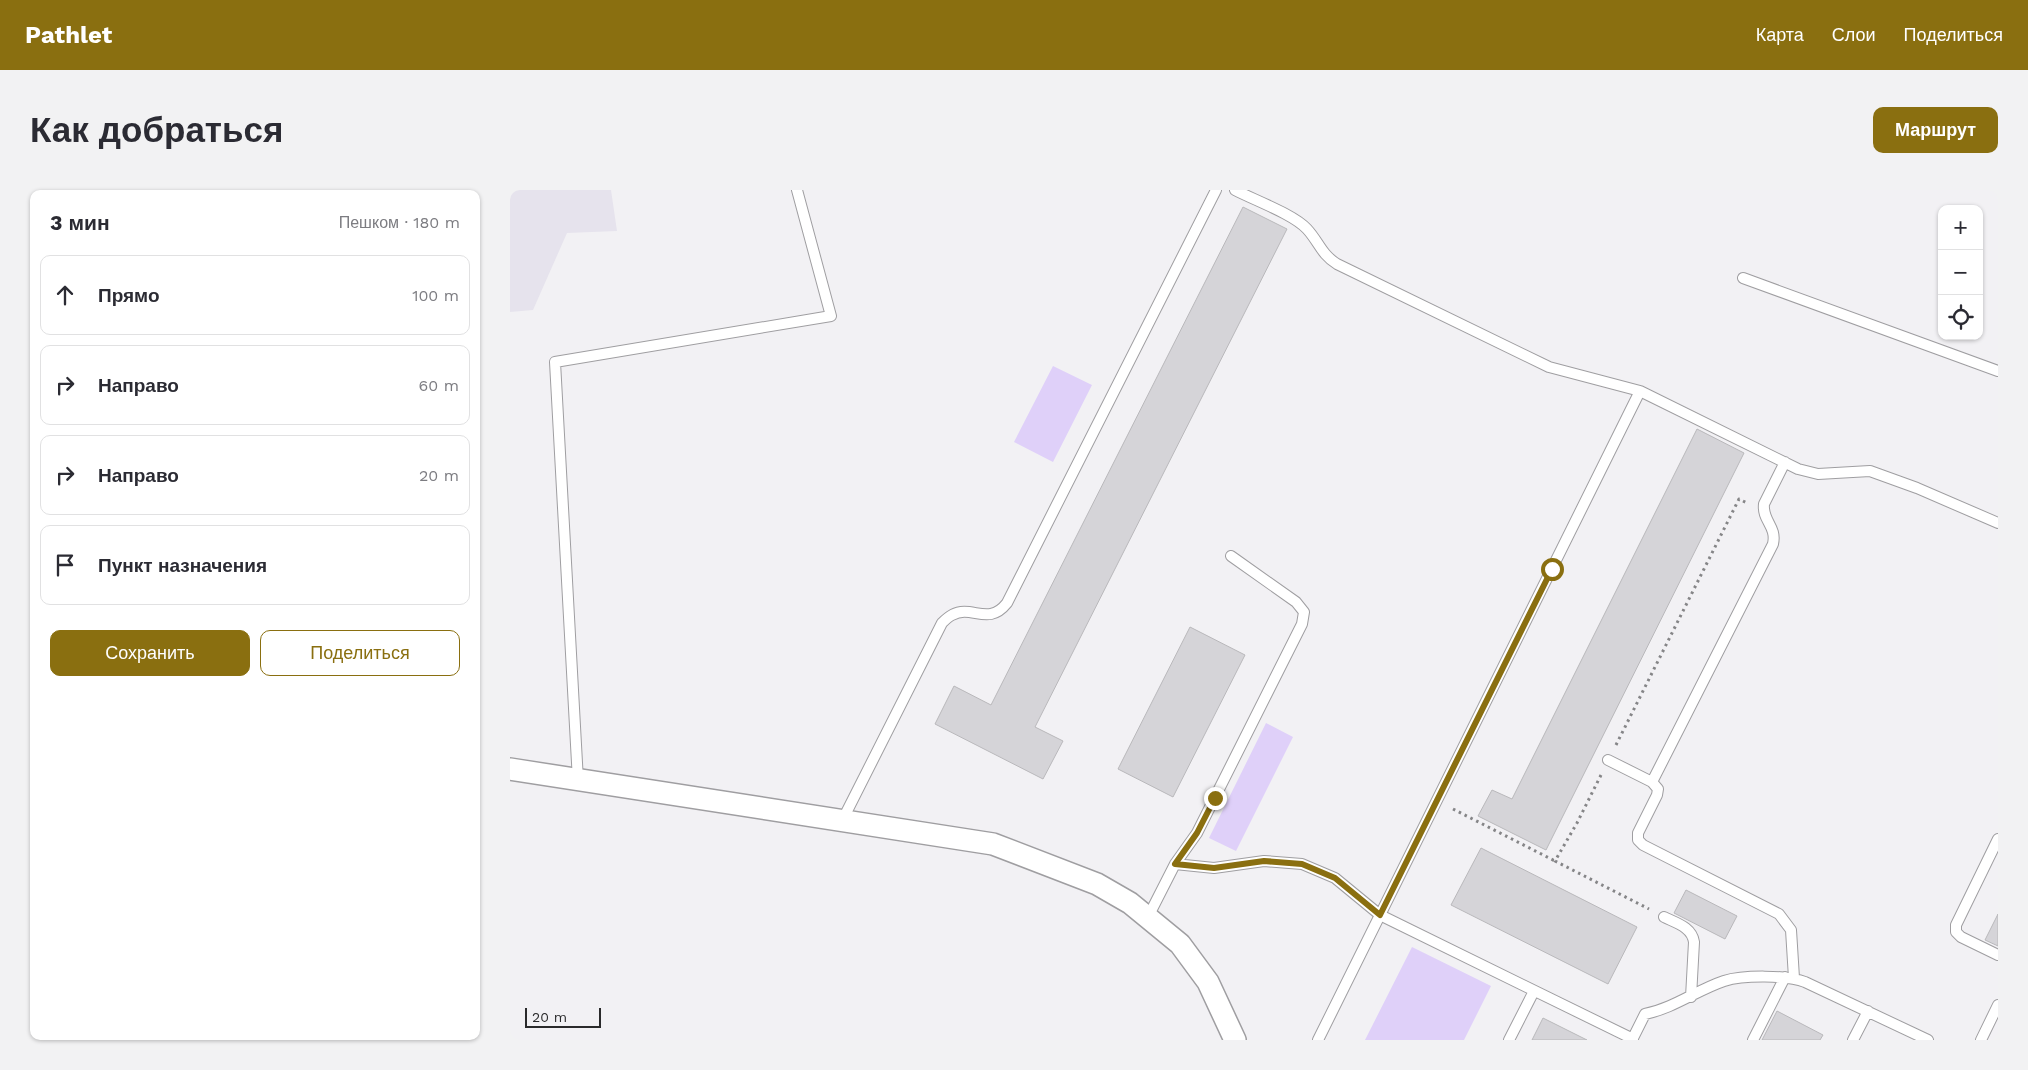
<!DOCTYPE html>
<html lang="ru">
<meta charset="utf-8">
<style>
body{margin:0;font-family:"Work Sans",sans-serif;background:#f2f2f3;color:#2b2b33}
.controls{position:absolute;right:15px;top:15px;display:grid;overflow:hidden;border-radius:10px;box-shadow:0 1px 4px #0004}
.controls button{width:45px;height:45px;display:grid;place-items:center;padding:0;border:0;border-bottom:1px solid #e1e1e2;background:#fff;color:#2b2b33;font:25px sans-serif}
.scale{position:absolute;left:15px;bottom:12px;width:76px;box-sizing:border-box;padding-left:5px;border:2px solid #2a2a2b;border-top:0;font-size:14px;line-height:18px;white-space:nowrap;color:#2a2a2b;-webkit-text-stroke:4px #f2f1f4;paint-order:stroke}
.stop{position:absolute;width:15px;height:15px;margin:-11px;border:4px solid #8a6f10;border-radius:50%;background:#fff}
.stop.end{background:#8a6f10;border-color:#fff;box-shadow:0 1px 5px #0008}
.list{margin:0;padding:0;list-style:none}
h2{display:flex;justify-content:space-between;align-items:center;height:65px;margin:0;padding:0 20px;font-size:21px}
h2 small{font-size:16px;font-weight:400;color:#7c7c81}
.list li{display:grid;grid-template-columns:32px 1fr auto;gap:15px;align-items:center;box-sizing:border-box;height:80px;margin:0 10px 10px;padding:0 10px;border:1px solid #e1e1e2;border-radius:10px}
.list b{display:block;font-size:19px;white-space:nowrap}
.list em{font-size:16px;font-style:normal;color:#7c7c81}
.actions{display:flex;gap:10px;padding:15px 20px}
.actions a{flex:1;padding:11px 0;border:1px solid #8a6f10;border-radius:10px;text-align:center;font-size:18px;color:#8a6f10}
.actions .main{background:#8a6f10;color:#fff}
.icon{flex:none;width:28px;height:28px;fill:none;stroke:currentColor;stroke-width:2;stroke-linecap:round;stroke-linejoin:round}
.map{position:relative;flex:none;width:1488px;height:850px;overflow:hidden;border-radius:10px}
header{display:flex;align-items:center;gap:30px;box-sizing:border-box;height:70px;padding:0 25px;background:#8a6f10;color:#fff}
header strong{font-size:24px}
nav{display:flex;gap:28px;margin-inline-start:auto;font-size:18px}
.intro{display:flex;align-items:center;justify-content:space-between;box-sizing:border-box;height:120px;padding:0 30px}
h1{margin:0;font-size:35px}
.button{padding:12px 22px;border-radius:10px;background:#8a6f10;color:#fff;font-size:18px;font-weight:700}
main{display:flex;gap:30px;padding:0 30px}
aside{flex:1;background:#fff;border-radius:10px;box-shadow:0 1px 4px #0004}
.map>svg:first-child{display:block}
.built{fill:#e6e3ed}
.green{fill:#dfd0f9}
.building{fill:#d5d4d8;stroke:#b9b8bb}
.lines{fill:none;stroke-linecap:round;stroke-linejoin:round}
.service-casing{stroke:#9f9ea1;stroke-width:12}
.minor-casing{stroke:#9f9ea1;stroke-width:24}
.path{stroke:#858587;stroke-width:3;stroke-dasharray:2.5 4;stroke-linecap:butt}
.service{stroke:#fff;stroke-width:10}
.minor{stroke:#fff;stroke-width:21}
.route{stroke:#8a6f10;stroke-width:6}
</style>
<header>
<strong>Pathlet</strong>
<nav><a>Карта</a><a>Слои</a><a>Поделиться</a></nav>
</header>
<div class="intro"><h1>Как добраться</h1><a class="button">Маршрут</a></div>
<main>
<aside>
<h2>3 мин<small>Пешком · 180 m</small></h2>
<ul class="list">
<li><svg class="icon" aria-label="ahead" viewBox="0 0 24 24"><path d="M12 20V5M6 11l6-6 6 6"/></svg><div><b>Прямо</b></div><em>100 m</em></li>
<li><svg class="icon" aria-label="right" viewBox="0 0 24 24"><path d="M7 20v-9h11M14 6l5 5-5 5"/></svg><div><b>Направо</b></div><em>60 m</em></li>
<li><svg class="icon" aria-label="right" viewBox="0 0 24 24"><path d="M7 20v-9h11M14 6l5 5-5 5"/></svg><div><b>Направо</b></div><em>20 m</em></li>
<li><svg class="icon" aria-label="arrive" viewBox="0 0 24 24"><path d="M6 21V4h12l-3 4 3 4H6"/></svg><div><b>Пункт назначения</b></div></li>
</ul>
<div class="actions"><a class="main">Сохранить</a><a>Поделиться</a></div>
</aside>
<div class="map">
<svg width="1488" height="850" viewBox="0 0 1488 850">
<rect width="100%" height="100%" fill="#f2f1f4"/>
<path class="built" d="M0,0H101L107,41L57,43L23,120L0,122Z"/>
<path class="green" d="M543,176L582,195L543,272L504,252Z
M756,533L783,547L726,661L699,648Z
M902,757L981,796L954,850H855Z"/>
<path class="building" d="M733,17L777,39L525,537L553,551L533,589L425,534L444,496L481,515Z
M1187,239L1234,263L1036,660L968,626L982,600L1002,609Z
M680,437L735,465L663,607L608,579Z
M971,658L1127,737L1098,794L941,715Z
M1176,700L1227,726L1215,749L1164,723Z
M1488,724V756L1475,750Z
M1267,821L1313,845L1310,850H1252Z
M1033,828L1077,850H1022Z"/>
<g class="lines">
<g class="service-casing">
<path id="service" d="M725,0C744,10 783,24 797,39C809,52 811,64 827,74L1039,177L1130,201L1288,279L1308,284L1360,281L1407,298L1488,333
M1233,88L1488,181
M1098,570L1142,592L1148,599L1147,605L1128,643V650L1133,655L1269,724L1281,740L1284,788
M68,591L45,172L321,126L287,0
M1142,592L1263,354C1267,336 1252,331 1254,314L1275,272
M332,631L432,433C435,430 438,427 442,425C462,414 478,437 497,413L706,0
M1488,649L1446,735V742L1451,747L1488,765
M665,674L704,678L754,671L792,674L825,688L870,725L1123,849
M638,727L665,674L687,643L792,434L794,422L786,412L721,366
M1154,727C1166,733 1182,737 1184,752L1181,807
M808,850L1130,201
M999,850L1024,801
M1122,850L1135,824C1164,818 1187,800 1214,791C1233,785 1277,785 1295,792L1418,850
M1243,850L1275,787
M1343,850L1358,821
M1471,850L1488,815"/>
</g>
<g class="minor-casing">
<path id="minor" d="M0,579L483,654L587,694L620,713L670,754L698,792L725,850"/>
</g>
<path class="path" d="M1106,555L1229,309L1237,313
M1091,585L1067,633L1045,671L1139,719
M943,619L1045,671"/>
<use href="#service" class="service"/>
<use href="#minor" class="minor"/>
</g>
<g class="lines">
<path class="route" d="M705,608L687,643L665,674L704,678L754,671L792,674L825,688L870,725L1042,379"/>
</g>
</svg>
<div class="controls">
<button>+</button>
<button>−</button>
<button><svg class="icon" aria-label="locate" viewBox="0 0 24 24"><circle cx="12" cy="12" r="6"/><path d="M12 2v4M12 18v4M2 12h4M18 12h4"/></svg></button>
</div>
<div class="scale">20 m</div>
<div class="stop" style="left:1042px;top:379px"></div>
<div class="stop end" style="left:705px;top:608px"></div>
</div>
</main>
